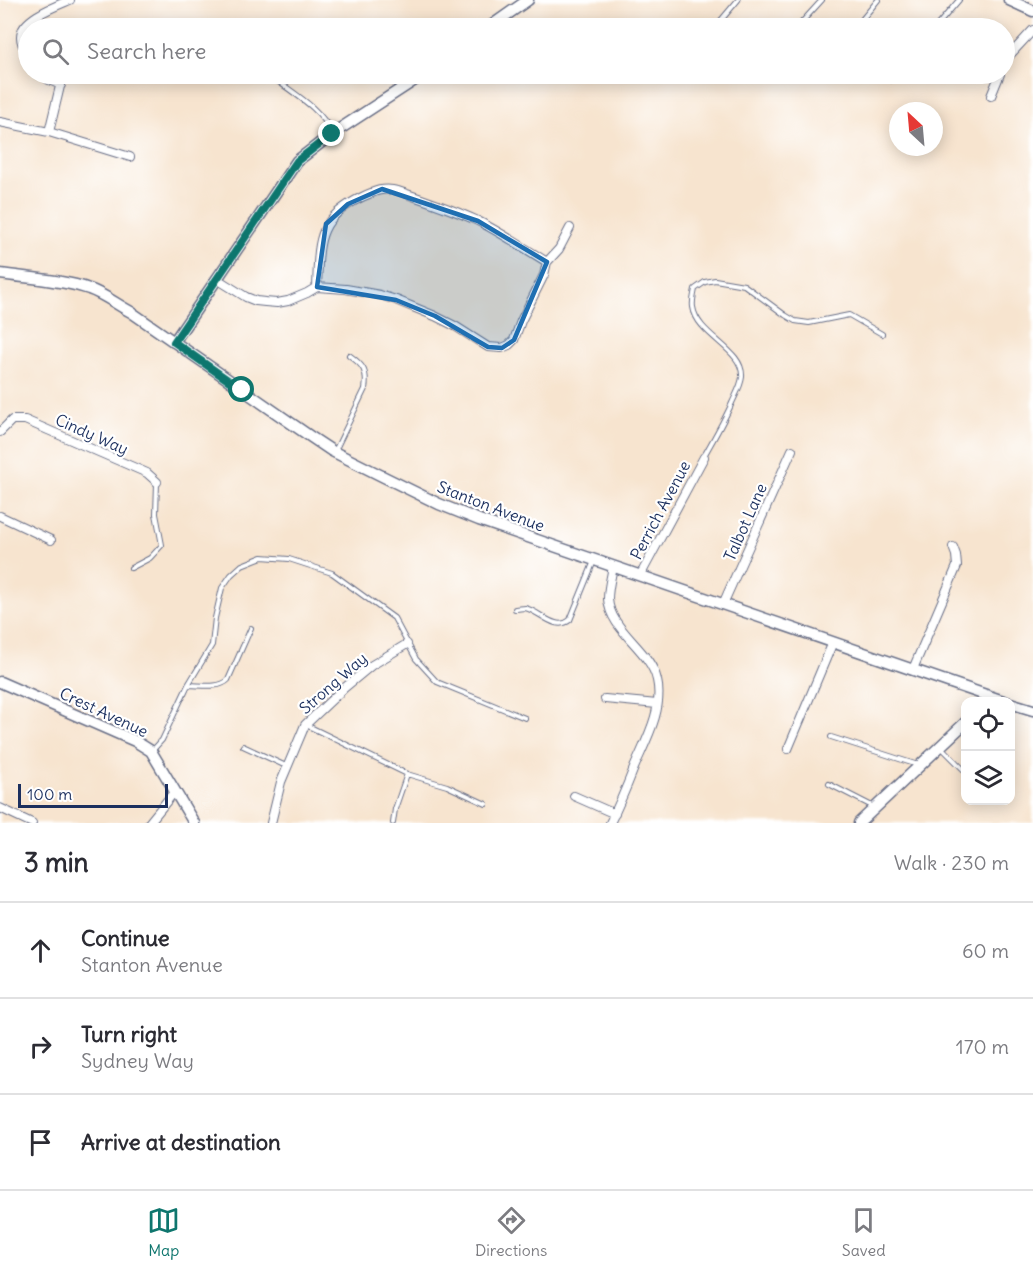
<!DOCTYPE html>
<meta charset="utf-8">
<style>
body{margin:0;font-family:Delius,sans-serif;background:#f2f2f3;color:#2b2b33}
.controls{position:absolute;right:18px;bottom:18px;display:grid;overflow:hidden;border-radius:12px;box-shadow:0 3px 15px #0003}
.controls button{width:54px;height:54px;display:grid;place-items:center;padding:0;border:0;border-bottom:2px solid #e1e1e2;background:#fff;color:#2b2b33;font:30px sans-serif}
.compass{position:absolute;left:889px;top:102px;width:54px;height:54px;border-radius:50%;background:#fff;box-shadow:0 3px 15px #0003;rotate:334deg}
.scale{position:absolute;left:18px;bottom:15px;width:150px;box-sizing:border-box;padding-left:6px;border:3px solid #1b2f5e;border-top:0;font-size:16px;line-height:21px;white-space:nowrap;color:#1b2f5e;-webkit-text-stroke:4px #fff;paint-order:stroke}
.stop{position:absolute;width:18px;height:18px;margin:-14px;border:4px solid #0f766e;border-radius:50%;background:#fff}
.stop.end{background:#0f766e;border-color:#fff;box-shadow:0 2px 6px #0008}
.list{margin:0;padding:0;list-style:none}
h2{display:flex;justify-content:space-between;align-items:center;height:78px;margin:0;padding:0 24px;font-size:26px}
h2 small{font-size:20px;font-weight:400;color:#7c7c81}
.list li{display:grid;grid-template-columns:39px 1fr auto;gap:18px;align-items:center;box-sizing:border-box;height:96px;padding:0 24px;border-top:2px solid #e1e1e2}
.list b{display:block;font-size:22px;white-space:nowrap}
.list p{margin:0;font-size:20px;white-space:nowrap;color:#7c7c81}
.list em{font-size:20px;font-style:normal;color:#7c7c81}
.icon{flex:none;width:33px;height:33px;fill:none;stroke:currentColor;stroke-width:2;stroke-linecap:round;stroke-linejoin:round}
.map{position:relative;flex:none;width:1033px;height:823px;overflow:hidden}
.search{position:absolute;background:#fff;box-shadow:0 3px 15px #0003;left:18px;right:18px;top:18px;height:66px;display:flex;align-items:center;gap:15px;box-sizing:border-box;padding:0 21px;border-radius:33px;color:#7c7c81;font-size:22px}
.sheet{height:366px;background:#fff}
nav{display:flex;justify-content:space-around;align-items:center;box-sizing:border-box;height:84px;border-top:2px solid #e1e1e2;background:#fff;font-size:16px;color:#7c7c81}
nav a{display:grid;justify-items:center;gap:3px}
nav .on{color:#0f766e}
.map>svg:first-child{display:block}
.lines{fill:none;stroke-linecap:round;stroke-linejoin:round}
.lane-casing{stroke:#686e86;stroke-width:6}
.street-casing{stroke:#686e86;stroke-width:10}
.secondary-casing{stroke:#686e86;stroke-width:13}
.lane{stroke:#fff;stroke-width:4}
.street{stroke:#fff;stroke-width:8}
.secondary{stroke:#fff;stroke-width:10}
.route{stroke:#0f766e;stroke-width:8}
.marked{fill:#1f6fb2;fill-opacity:0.2;stroke:#1f6fb2;stroke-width:4.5;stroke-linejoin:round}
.labels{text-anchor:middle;stroke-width:4.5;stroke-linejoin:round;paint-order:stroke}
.street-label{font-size:16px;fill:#1b2f5e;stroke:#fff}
</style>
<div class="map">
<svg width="1033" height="823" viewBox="0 0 1033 823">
<rect width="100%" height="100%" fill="#fff"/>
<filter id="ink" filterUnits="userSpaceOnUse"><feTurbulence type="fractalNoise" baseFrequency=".0167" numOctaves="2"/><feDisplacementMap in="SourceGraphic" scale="12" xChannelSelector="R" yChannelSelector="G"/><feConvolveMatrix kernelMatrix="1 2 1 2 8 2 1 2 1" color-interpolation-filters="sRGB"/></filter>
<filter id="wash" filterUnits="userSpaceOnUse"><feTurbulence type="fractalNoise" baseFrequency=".008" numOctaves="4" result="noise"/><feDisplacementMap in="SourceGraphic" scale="24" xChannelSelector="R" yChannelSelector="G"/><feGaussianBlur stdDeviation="1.35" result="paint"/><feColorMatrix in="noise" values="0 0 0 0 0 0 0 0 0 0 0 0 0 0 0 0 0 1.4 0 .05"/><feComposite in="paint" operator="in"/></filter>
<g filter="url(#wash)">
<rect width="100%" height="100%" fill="#f7e4cf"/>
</g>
<g filter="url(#ink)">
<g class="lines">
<g class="lane-casing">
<path id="lane" d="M801,23L822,0
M717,25L738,0
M855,28L878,0
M935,28L959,0
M275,79C296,95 321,109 332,133
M891,80L896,74
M335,451L365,389C368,371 363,365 349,355
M704,456C714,438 724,421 732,403C736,394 741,386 742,377C744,349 697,336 693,307C692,301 694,295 695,289L705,282L715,280L744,285L785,315L795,321L809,323L849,315L882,334
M131,568L150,558L162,545L156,514L157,483
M515,609C517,609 523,608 525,608C540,611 555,632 570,620L594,561
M189,685C201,685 219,689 228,680L251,628
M306,725L407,774L447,786L486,804
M831,737L918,765
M243,746L286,766
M941,747L966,772
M152,751L162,740L188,685L212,645L215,618L222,588L231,575L242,565L262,557L289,559L332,573L394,618L416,659L437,682L525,718
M829,784L874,807
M393,823L395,809L407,774"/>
</g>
<g class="street-casing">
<path id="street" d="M28,55C25,50 21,44 21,37C20,19 56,6 70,0
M1004,64L1007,58L1033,30
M42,74L49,80L61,85
M991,96L1000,74
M0,122L49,132L130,157
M49,132L61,82L67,74
M217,279L246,297L256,301L265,302L277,303L288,301L307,293L317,287L346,289L380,295L396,300L435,316L455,326L488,347L502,348L509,345L514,340L521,321L544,275L547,262L559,249L570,228
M317,287C319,242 316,219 362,197C375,191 384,187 398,191C425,200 452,209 478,221C502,233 524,248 547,262
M0,432L12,420H25L147,473L157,482
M0,516L51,540
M640,576L704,457
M723,604L792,450
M913,669L957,566L956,555L953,547
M605,699L657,704
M788,749L833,642
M574,796L615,814
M0,808L32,823
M149,823L175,791
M271,823L281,782L305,725L343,689L372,665L407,644
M610,823C619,805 627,786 634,768C645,742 664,710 657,680C650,649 610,631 608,599C608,588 611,577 613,567"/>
</g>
<g class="secondary-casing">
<path id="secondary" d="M1009,0L1033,11
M488,28L528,0
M0,274C27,278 64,280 89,289C104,294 117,305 131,312L311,437L332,451L384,477L439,504L479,520L1006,702
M174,342L297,161L332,134L424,74
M0,682L135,741L151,751L194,823
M1010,703L1033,710
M859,823L966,722"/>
</g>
<use href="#lane" class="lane"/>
<use href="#street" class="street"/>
<use href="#secondary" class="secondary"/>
</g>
</g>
<g class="lines" filter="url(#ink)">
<path class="route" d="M242,390L174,342L297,161L332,134"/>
</g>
<path class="marked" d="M382,189L478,221L547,262L514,340L502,348L488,347L435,316L396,300L317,287L326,224L348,204Z"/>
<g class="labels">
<g class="street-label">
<text transform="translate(92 434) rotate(24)" y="6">Cindy Way</text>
<text transform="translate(491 506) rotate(21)" y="6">Stanton Avenue</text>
<text transform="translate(660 510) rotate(-62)" y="6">Perrich Avenue</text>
<text transform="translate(745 522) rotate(-66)" y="6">Talbot Lane</text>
<text transform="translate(333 683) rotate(-41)" y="6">Strong Way</text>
<text transform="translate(104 712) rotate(25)" y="6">Crest Avenue</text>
</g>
</g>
</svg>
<div class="controls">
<button><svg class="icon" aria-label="locate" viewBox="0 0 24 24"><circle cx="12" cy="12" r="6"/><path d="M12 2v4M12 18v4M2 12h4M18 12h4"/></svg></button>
<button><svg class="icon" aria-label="layers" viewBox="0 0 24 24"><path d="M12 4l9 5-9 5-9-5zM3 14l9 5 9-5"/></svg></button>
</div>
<svg class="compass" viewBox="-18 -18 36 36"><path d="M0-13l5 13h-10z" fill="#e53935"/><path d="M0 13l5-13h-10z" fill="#7c7c81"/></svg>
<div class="scale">100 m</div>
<div class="stop" style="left:242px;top:390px"></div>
<div class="stop end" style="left:332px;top:134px"></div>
<div class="search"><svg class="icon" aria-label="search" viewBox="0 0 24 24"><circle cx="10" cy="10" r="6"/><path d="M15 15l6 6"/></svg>Search here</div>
</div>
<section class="sheet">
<h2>3 min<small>Walk · 230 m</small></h2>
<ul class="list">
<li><svg class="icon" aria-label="ahead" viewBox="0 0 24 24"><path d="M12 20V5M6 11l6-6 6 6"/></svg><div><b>Continue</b><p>Stanton Avenue</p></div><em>60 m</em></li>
<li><svg class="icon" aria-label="right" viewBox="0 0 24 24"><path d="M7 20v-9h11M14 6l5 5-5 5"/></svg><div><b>Turn right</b><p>Sydney Way</p></div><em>170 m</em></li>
<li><svg class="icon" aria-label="arrive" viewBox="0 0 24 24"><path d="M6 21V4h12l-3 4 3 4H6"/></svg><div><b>Arrive at destination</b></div></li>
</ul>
</section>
<nav>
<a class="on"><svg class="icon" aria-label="map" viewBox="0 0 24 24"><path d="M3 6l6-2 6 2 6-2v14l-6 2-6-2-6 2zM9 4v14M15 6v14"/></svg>Map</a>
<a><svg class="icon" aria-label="directions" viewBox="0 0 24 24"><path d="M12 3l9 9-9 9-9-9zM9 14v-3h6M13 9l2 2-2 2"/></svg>Directions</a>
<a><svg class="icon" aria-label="saved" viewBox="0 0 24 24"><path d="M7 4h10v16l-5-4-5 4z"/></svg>Saved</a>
</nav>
